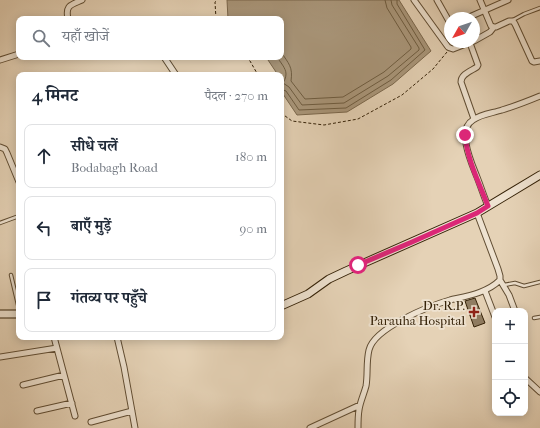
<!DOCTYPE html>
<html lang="hi">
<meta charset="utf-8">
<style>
body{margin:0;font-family:"IM FELL French Canon","Noto Serif Devanagari",serif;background:#f2f2f3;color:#1f2937}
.controls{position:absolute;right:12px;bottom:12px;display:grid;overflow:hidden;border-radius:8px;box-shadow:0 2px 10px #0003}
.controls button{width:36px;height:36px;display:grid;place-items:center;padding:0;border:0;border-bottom:1px solid #e0e1e3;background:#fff;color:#1f2937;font:20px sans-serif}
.compass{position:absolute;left:444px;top:12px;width:36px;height:36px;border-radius:50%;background:#fff;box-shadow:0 2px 10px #0003;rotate:230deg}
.stop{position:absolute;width:12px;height:12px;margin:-9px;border:3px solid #db2777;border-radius:50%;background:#fff}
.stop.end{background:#db2777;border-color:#fff;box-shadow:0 1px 4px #0008}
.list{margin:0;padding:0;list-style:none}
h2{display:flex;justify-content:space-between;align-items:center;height:52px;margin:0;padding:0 16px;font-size:17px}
h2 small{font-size:13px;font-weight:400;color:#747a83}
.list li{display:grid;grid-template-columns:26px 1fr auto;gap:12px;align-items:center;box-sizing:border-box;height:64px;margin:0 8px 8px;padding:0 8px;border:1px solid #e0e1e3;border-radius:8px}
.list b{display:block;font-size:15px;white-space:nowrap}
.list p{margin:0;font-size:13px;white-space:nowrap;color:#747a83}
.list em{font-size:13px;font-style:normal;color:#747a83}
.icon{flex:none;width:22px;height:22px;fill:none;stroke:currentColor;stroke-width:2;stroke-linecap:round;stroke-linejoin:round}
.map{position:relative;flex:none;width:540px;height:428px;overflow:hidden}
.search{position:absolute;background:#fff;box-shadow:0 2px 10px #0003;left:16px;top:16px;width:268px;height:44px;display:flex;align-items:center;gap:10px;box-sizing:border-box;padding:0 14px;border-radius:8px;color:#747a83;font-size:15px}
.panel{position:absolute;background:#fff;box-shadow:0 2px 10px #0003;left:16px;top:72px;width:268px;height:268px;border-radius:8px}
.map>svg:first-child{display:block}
.water{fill:#a9967a;stroke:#7a674c}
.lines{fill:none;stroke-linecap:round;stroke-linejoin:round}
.shore{stroke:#6e5c40;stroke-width:1}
.building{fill:#907d62;stroke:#342107}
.lane-casing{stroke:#604d33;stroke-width:4.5}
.street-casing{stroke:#604d33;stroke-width:7}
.secondary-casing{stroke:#342107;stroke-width:9}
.path{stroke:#342107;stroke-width:1;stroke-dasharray:3 2;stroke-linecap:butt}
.lane{stroke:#eee2d0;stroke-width:2.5}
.street{stroke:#eee2d0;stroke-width:5}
.secondary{stroke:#eee2d0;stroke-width:7}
.route{stroke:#db2777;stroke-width:5}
.poi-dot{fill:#8f2418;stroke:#eee2d0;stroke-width:1.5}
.labels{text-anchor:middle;stroke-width:3.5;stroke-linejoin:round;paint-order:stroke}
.poi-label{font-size:13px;fill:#342107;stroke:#eee2d0;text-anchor:end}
</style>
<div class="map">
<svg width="540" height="428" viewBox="0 0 540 428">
<rect width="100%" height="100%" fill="#e5d2b6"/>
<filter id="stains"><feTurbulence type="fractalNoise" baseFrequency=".005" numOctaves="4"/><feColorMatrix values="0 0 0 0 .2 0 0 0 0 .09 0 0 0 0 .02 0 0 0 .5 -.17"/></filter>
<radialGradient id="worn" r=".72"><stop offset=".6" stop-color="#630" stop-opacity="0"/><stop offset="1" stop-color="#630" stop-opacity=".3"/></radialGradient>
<path class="water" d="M227,0H399L431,51L393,84L347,112L297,115L281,91V75H278L266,57H281V19H228Z"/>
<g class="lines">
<path class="shore" d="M281,52C289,64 293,67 291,81L305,99L343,97L384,72L411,49V47L387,8L385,0
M277,57C280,62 286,68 286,74C286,78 284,81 283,83L289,87L302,105L344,103L388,76L419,50V48L392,5L391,0
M281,89L286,91L299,110L346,108L391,80L425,50L397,4V0"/>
</g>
<path class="building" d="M475,298L485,323L474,327L465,301Z"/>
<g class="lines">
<g class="lane-casing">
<path id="lane" d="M513,20L524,14L540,8
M0,223L19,216
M11,275L19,309
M504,285L515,283L524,286L540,282
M534,318L540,317"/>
</g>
<g class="street-casing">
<path id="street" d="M414,0L448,47L450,48L453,49L471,42
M437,0L450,23
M480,0L491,26L494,27H496L509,21H513L515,24L532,61L534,62L540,61
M467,18L508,0
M68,19C65,5 71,5 82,0
M474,41L490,32L494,27
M470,43L478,65L477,67C471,71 461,74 461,82L474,119
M164,57L176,75
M0,60L19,54
M0,147L5,149L7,153L19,182
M488,206C484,197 481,187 477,177C472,164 456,130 473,120C481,114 493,113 502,110C515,106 528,101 540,96
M500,280L509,295L515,311
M485,291L495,317
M54,337L75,416
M117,337L124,367L135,428
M0,357L57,348
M525,378L540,392
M23,385L64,375
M37,411L72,403
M91,422L132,411
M310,428L360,405
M358,428C358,422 358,416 359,410C360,402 364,394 366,386C368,375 366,362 369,350C374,328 429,306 450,300C467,296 487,293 500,280V276L498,269L477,213"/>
</g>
<g class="secondary-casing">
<path id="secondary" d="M281,306L308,294L329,279L346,271L477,213L540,175
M0,314H19"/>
</g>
<path class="path" d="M216,19L215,2L217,0
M246,57L250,61L258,75
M281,113L292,121L324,125L358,119L402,95L433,69L447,52"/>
<use href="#lane" class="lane"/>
<use href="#street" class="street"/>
<use href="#secondary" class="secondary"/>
</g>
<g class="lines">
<path class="route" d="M358,265L412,242L477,213L488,206C479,183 467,159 465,135"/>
</g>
<path class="poi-dot" d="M472 306h4v4h4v4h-4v4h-4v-4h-4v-4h4z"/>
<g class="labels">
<g class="poi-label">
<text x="465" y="310">Dr. R.P.<tspan x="465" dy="15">Parauha Hospital</tspan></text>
</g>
</g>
<rect width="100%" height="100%" filter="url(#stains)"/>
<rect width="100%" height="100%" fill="url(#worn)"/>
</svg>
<div class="controls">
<button>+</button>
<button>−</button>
<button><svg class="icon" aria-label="locate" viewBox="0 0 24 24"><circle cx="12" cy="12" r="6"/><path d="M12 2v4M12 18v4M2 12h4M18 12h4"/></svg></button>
</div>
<svg class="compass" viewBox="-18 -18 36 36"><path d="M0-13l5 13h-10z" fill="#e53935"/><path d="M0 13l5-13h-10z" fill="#747a83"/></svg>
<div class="stop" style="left:358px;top:265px"></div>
<div class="stop end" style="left:465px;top:135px"></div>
<div class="search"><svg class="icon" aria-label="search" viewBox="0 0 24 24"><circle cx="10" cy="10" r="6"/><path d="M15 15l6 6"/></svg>यहाँ खोजें</div>
<section class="panel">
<h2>4 मिनट<small>पैदल · 270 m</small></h2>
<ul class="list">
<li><svg class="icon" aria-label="ahead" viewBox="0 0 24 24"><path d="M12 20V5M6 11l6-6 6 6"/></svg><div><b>सीधे चलें</b><p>Bodabagh Road</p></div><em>180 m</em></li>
<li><svg class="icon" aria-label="left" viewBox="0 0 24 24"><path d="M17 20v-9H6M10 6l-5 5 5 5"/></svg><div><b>बाएँ मुड़ें</b></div><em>90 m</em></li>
<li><svg class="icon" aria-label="arrive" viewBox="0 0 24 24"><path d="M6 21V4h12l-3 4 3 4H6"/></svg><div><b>गंतव्य पर पहुँचे</b></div></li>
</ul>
</section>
</div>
